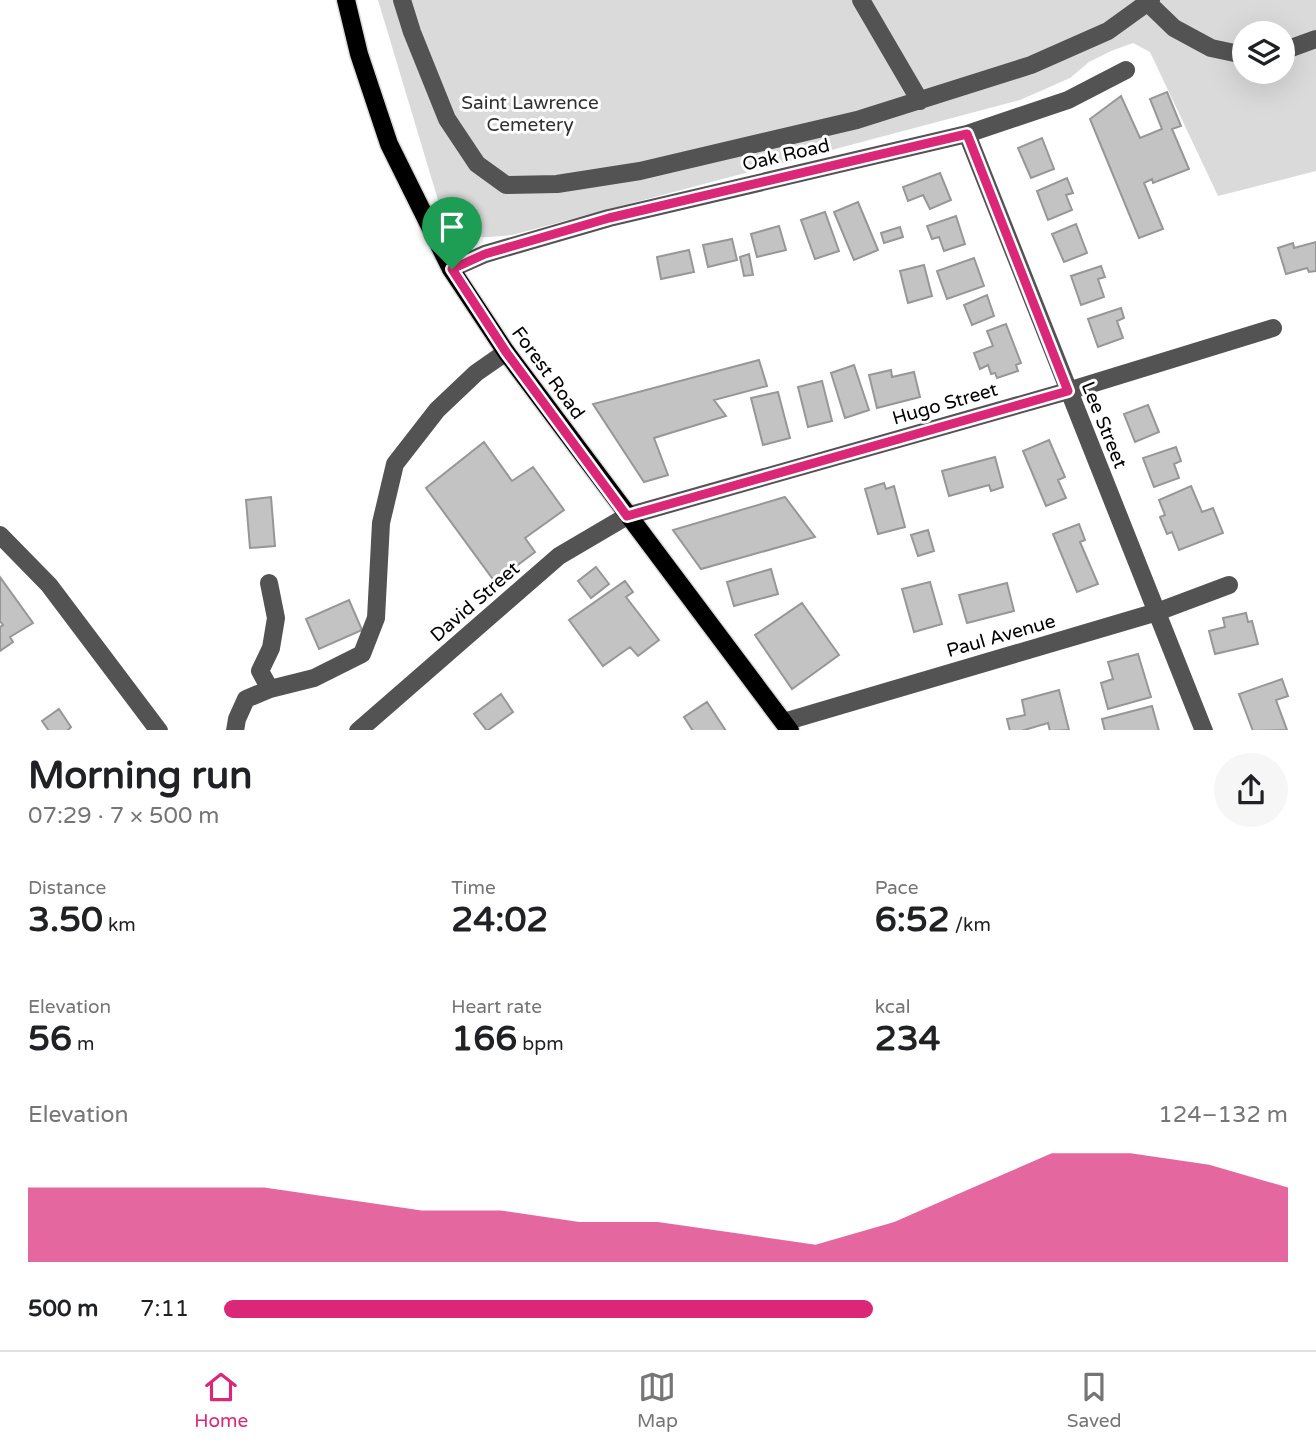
<!DOCTYPE html>
<meta charset="utf-8">
<style>
:root{--surface:#fff;--page:#f6f6f6;--text:#202124;--muted:#757577;--line:#e0e0e0;--accent:#db2777}
body{margin:0;font-family:"Varela Round",sans-serif;background:var(--page);color:var(--text);height:100vh;display:flex;flex-direction:column;font-size:26px;white-space:nowrap}
*{box-sizing:border-box;margin:0}
p{font-size:23px;color:var(--muted)}
.icon{flex:none;width:38px;height:38px;fill:none;stroke:currentColor;stroke-width:2;stroke-linecap:round;stroke-linejoin:round}
.map{position:relative;height:730px;overflow:hidden}
.details{display:flex;flex-direction:column;background:var(--surface);flex:1}
.details>*{flex:none}
.buttons{position:absolute;left:1232px;top:21px;display:grid;gap:14px}
.buttons a{display:grid;place-items:center;width:63px;height:63px;border-radius:50%;background:var(--surface);box-shadow:0 7px 28px #0002;font-size:35px}
.pin{position:absolute;display:grid;place-items:center;width:60px;height:60px;color:#fff;margin:-72px -30px;border-radius:50% 50% 50% 0;rotate:-45deg;box-shadow:0 0 7px #0007}
.pin .icon{rotate:45deg}
.round{display:grid;place-items:center;flex:none;width:74px;height:74px;border-radius:37px;background:var(--page)}
.head{display:flex;align-items:center;justify-content:space-between;height:119px;padding:0 28px}
h1{font-size:38px;font-weight:700;line-height:52px}
.figures{display:grid;grid-template-columns:repeat(3,1fr);gap:10px;height:119px;padding:7px 28px}
.figures div{display:grid;align-content:center}
.figures b{font-size:35px;font-weight:700}
.figures small{font-size:19px;font-weight:400}
.figures p{font-size:19px}
.chart{height:196px;padding:14px 28px}
.chart p{display:flex;justify-content:space-between}
.chart svg{width:100%;height:126px;margin-top:7px;fill:var(--accent);opacity:.7}
ul{padding:0 28px;list-style:none;font-size:23px}
li{display:grid;grid-template-columns:112px 84px 1fr;align-items:center;height:52px}
li i{height:18px;border-radius:9px;background:var(--accent)}
.tab-bar{display:flex;justify-content:space-around;align-items:center;height:98px;border-top:2px solid var(--line);background:var(--surface);font-size:19px;color:var(--muted)}
.tab-bar a{display:grid;justify-items:center;gap:4px}
.tab-bar .current{color:var(--accent)}
.map>svg:first-child{display:block}
.green{fill:#dadada;fill-rule:evenodd}
.building{fill:#c3c3c3;stroke:#979797;stroke-width:2}
.lines{fill:none;stroke-linecap:round;stroke-linejoin:round}
.major-casing{stroke:#dbdbdb;stroke-width:21}
.minor{stroke:#535353;stroke-width:18}
.major{stroke:#000;stroke-width:18}
.route-casing{stroke:#fff;stroke-width:14}
.route{stroke:#db2777;stroke-width:9}
.labels{text-anchor:middle;dominant-baseline:central;stroke-width:6;stroke-linejoin:round;paint-order:stroke}
.park-label{font-size:19px;fill:#313131;stroke:#fff}
.street-label{font-size:19px;fill:#000;stroke:#fff}
</style>
<div class="map">
<svg width="1316" height="731" viewBox="0 0 1316 731">
<rect width="100%" height="100%" fill="#fff"/>
<path class="green" d="M 378,0 L 1316,0 L 1316,171 L 1218,196 L 1150,52 L 1133,43 L 1111,51 L 1089,62 L 1070,78 L 1020,100 L 512,235 C 478,238 461,243 441,210 ZM 1244,33 L 1283,33 L 1283,72 L 1244,72 Z"/>
<path class="building" d="M 1167,92 L 1181,126 L 1172,129 L 1189,169 L 1153,183 L 1152,179 L 1144,183 L 1163,229 L 1139,238 L 1090,119 L 1121,96 L 1140,138 L 1162,129 L 1150,99 Z
M 1042,138 L 1054,169 L 1031,178 L 1018,148 Z
M 940,173 L 951,200 L 930,209 L 923,195 L 908,201 L 903,187 Z
M 1067,178 L 1073,193 L 1066,195 L 1072,210 L 1048,220 L 1037,191 Z
M 858,202 L 878,250 L 854,260 L 834,212 Z
M 825,212 L 839,251 L 815,259 L 801,220 Z
M 956,216 L 965,244 L 944,251 L 939,237 L 932,239 L 927,226 Z
M 1076,224 L 1087,253 L 1064,262 L 1052,234 Z
M 779,226 L 786,250 L 757,257 L 751,234 Z
M 900,227 L 903,237 L 884,243 L 881,233 Z
M 732,239 L 737,260 L 708,267 L 703,245 Z
M 1316,242 L 1316,271 L 1309,272 L 1307,268 L 1286,274 L 1278,248 L 1293,243 L 1294,248 Z
M 689,250 L 694,272 L 661,279 L 657,257 Z
M 749,254 L 753,275 L 744,276 L 740,257 Z
M 974,258 L 984,286 L 947,299 L 937,271 Z
M 924,265 L 932,296 L 908,303 L 900,271 Z
M 1101,266 L 1105,277 L 1098,279 L 1104,297 L 1081,305 L 1071,276 Z
M 987,295 L 994,316 L 972,325 L 964,305 Z
M 1121,308 L 1124,318 L 1117,321 L 1123,338 L 1098,347 L 1088,319 Z
M 1006,324 L 1021,363 L 1016,365 L 1018,371 L 997,378 L 995,373 L 991,374 L 988,365 L 980,369 L 974,353 L 993,346 L 987,331 Z
M 759,360 L 767,386 L 714,400 L 726,416 L 654,438 L 668,475 L 644,482 L 593,404 Z
M 854,365 L 869,410 L 845,418 L 831,373 Z
M 891,370 L 892,377 L 914,372 L 920,397 L 877,408 L 869,375 Z
M 822,381 L 832,421 L 808,427 L 798,387 Z
M 778,392 L 790,438 L 763,445 L 751,398 Z
M 1148,405 L 1159,432 L 1135,442 L 1124,414 Z
M 1049,440 L 1065,477 L 1058,480 L 1066,498 L 1046,506 L 1023,451 Z
M 484,442 L 512,481 L 533,467 L 564,510 L 525,538 L 535,552 L 495,582 L 426,488 Z
M 1176,447 L 1181,461 L 1174,464 L 1179,478 L 1154,487 L 1143,458 Z
M 995,457 L 1003,487 L 991,491 L 989,485 L 949,496 L 942,471 Z
M 884,483 L 886,489 L 894,486 L 905,527 L 878,534 L 865,489 Z
M 1191,486 L 1202,512 L 1213,508 L 1223,533 L 1179,550 L 1172,532 L 1167,534 L 1160,517 L 1165,515 L 1159,500 Z
M 271,497 L 275,546 L 250,548 L 246,500 Z
M 785,497 L 815,537 L 701,569 L 673,530 Z
M 1079,524 L 1085,540 L 1080,542 L 1098,584 L 1077,592 L 1053,534 Z
M 928,530 L 934,551 L 918,556 L 911,535 Z
M 596,567 L 609,584 L 591,598 L 578,581 Z
M 771,569 L 778,594 L 734,606 L 727,582 Z
M 0,577 L 33,623 L 10,637 L 13,642 L 0,651 L 0,627 L 3,625 L 0,621 Z
M 625,581 L 633,592 L 626,597 L 659,640 L 638,656 L 630,647 L 603,666 L 569,620 Z
M 930,582 L 942,624 L 914,632 L 902,589 Z
M 1007,583 L 1014,611 L 967,623 L 959,595 Z
M 349,600 L 362,630 L 319,649 L 306,619 Z
M 802,603 L 839,655 L 792,689 L 755,635 Z
M 1246,613 L 1248,622 L 1252,621 L 1258,644 L 1215,654 L 1209,631 L 1225,627 L 1223,618 Z
M 1138,654 L 1151,697 L 1108,709 L 1101,683 L 1113,679 L 1108,662 Z
M 1282,679 L 1288,696 L 1276,700 L 1287,730 L 1253,731 L 1239,694 Z
M 1059,690 L 1069,730 L 1050,731 L 1048,723 L 1021,731 L 1010,731 L 1007,719 L 1025,715 L 1022,700 Z
M 501,694 L 513,712 L 487,731 L 474,714 Z
M 707,702 L 726,731 L 693,731 L 684,717 Z
M 1152,706 L 1159,731 L 1105,731 L 1102,719 Z
M 59,709 L 71,727 L 67,731 L 49,731 L 42,721 Z"/>
<g class="lines">
<g class="major-casing">
<path id="major" d="M 346,0 L 359,54 L 389,144 L 451,269 L 506,352 L 790,731"/>
</g>
<path class="minor" d="M 402,0 L 412,32 L 447,119 L 477,164 L 506,185 L 557,184 L 640,171 L 857,120 L 1031,65 L 1108,31 L 1151,0
M 861,0 L 920,101
M 1145,0 L 1174,28 L 1211,48 L 1244,55
M 1283,51 L 1316,39
M 967,134 L 1204,731
M 451,269 L 485,254 L 609,218 L 967,134 L 1068,100 L 1126,70
M 0,535 L 49,585 L 159,731
M 269,583 L 276,618 L 271,648 L 260,671 L 270,689
M 784,722 L 1157,612 L 1229,585
M 235,731 L 237,719 L 246,699 L 270,689 L 314,678 L 362,654 L 376,618 L 381,523 L 395,464 L 437,410 L 476,373 L 506,352
M 358,731 L 559,556 L 627,516 L 1068,391 L 1273,328"/>
<use href="#major" class="major"/>
</g>
<g class="lines">
<g class="route-casing">
<path id="route" d="M 967,134 L 1068,391 L 627,516 L 506,352 L 452,269 L 485,254 L 609,218 Z"/>
</g>
<use href="#route" class="route"/>
</g>
<g class="labels">
<g class="park-label">
<text x="530" y="103">Saint Lawrence<tspan x="530" dy="22">Cemetery</tspan></text>
</g>
<g class="street-label">
<text transform="translate(786 155) rotate(-13)">Oak Road</text>
<text transform="translate(548 373) rotate(54)">Forest Road</text>
<text transform="translate(945 404) rotate(-16)">Hugo Street</text>
<text transform="translate(1104 425) rotate(68)">Lee Street</text>
<text transform="translate(475 602) rotate(-41)">David Street</text>
<text transform="translate(1001 636) rotate(-16)">Paul Avenue</text>
</g>
</g>
</svg>
<div class="buttons">
<a><svg class="icon" aria-label="layers" viewBox="0 0 24 24"><path d="M12 4l9 5-9 5-9-5zM3 14l9 5 9-5"/></svg></a>
</div>
<div class="pin" style="left:452px;top:269px;background:#1e9e55"><svg class="icon" aria-label="arrive" viewBox="0 0 24 24"><path d="M6 21V4h12l-3 4 3 4H6"/></svg></div>
</div>
<section class="details">
<div class="head"><div><h1>Morning run</h1><p>07:29 · 7 × 500 m</p></div><a class="round"><svg class="icon" aria-label="share" viewBox="0 0 24 24"><path d="M12 15V3M7 8l5-5 5 5M5 13v7h14v-7"/></svg></a></div>
<div class="figures">
<div><p>Distance</p><b>3.50<small> km</small></b></div>
<div><p>Time</p><b>24:02</b></div>
<div><p>Pace</p><b>6:52<small> /km</small></b></div>
</div>
<div class="figures">
<div><p>Elevation</p><b>56<small> m</small></b></div>
<div><p>Heart rate</p><b>166<small> bpm</small></b></div>
<div><p>kcal</p><b>234</b></div>
</div>
<div class="chart"><p><span>Elevation</span>124–132 m</p>
<svg viewBox="0 0 160 44" preserveAspectRatio="none"><path d="M0 44V18L10 18L20 18L30 18L40 22L50 26L60 26L70 30L80 30L90 34L100 38L110 30L120 18L130 6L140 6L150 10L160 18V44z"/></svg>
</div>
<ul>
<li><b>500 m</b>7:11<i style="width:61%"></i></li>
</ul>
</section>
<nav class="tab-bar">
<a class="current"><svg class="icon" aria-label="home" viewBox="0 0 24 24"><path d="M3 11l9-7 9 7M6 9v11h12V9"/></svg>Home</a>
<a><svg class="icon" aria-label="map" viewBox="0 0 24 24"><path d="M3 6l6-2 6 2 6-2v14l-6 2-6-2-6 2zM9 4v14M15 6v14"/></svg>Map</a>
<a><svg class="icon" aria-label="saved" viewBox="0 0 24 24"><path d="M7 4h10v16l-5-4-5 4z"/></svg>Saved</a>
</nav>
